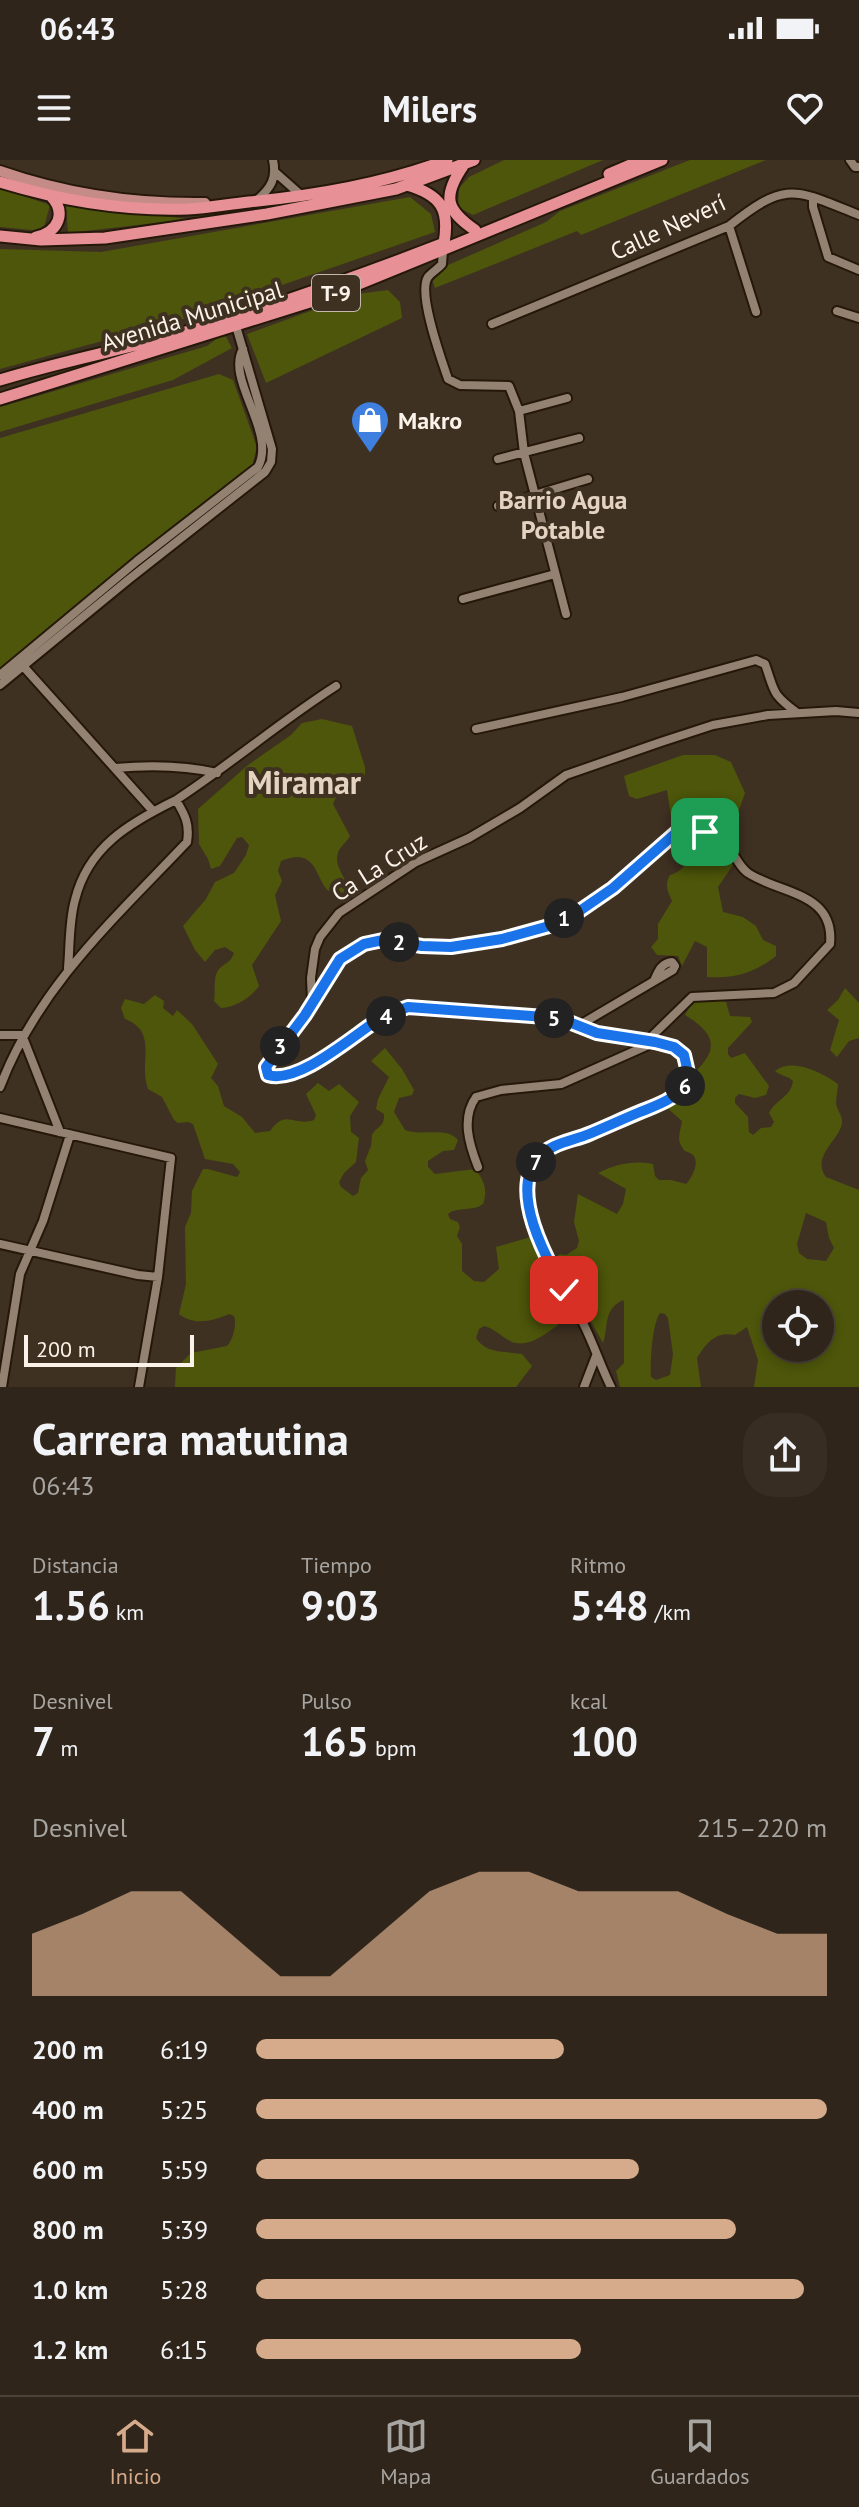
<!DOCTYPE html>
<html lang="es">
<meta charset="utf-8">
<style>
:root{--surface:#2f251a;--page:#372d23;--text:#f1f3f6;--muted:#a7a5a2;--line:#4a4239;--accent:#d6ab8b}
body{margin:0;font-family:"PT Sans",sans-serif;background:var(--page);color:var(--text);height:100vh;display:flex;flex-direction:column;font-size:30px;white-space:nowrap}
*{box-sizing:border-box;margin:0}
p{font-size:26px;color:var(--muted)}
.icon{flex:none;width:44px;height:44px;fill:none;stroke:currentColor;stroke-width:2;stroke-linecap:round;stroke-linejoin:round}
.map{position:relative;height:1227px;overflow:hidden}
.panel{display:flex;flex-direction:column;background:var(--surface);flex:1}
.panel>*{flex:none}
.fabs{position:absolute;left:762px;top:1130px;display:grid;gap:16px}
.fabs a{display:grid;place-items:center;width:72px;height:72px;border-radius:50%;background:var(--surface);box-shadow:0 4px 12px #0003,0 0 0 2px var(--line);font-size:40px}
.scale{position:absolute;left:24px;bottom:20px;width:170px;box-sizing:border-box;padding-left:8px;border:4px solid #fbf2e9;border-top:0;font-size:22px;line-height:28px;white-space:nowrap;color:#fbf2e9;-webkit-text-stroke:6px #3f3122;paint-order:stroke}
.pin{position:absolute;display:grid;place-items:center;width:68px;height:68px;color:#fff;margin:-34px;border-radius:16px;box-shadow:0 4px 12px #0006}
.km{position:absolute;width:40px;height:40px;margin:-20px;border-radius:50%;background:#222;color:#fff;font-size:22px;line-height:40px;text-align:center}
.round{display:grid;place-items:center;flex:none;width:84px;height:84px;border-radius:32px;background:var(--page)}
.summary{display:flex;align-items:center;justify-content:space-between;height:136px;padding:0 32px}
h1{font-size:44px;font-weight:700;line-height:60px}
.metrics{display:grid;grid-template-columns:repeat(3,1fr);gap:12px;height:136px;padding:8px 32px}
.metrics div{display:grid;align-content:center}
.metrics b{font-size:40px;font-weight:700}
.metrics small{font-size:22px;font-weight:400}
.metrics p{font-size:22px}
.chart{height:224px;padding:16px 32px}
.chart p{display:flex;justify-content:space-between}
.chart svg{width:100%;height:144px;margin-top:8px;fill:var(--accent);opacity:.7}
ul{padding:0 32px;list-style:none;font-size:26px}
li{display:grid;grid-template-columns:128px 96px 1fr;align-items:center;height:60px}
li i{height:20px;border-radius:10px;background:var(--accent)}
.status{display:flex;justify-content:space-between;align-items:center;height:56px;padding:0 40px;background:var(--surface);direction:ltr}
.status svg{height:22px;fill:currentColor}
header{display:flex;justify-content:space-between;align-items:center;height:104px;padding:0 32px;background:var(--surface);font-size:36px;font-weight:700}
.dock{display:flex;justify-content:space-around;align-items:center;height:112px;border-top:2px solid var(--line);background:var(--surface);font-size:22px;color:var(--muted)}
.dock a{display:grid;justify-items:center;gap:4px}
.dock .on{color:var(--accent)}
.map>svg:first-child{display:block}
.green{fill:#4d560a;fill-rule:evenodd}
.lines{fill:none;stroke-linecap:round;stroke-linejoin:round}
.minor-casing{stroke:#25180a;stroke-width:12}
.major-casing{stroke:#25180a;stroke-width:14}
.highway-casing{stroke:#25180a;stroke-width:15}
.minor{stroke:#938271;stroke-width:8}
.major{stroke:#c58b87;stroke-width:10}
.highway{stroke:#e79196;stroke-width:11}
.route-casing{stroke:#fff;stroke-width:16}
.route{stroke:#1a73e8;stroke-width:10}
.labels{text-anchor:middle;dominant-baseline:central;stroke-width:8;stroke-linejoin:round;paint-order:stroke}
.shield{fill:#3f3122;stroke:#c3b8ad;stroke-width:2}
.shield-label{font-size:22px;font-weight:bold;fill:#fbf2e9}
.street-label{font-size:24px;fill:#fbf2e9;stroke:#3f3122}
.poi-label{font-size:24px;font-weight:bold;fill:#fbf2e9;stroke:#3f3122;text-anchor:start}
.neighbourhood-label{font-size:26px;font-weight:bold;fill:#e4d3c0;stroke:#3f3122}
.district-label{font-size:32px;font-weight:bold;fill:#e4d3c0;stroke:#3f3122}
</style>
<div class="status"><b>06:43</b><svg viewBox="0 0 49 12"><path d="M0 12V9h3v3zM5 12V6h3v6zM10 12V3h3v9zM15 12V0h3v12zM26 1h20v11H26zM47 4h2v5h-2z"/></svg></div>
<header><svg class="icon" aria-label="menu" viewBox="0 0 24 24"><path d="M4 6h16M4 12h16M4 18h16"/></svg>Milers<svg class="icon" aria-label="heart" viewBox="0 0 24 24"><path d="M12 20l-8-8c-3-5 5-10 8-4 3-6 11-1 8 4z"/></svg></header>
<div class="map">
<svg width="859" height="1227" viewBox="0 0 859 1227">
<rect width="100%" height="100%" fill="#3f3122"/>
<path class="green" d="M 504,0 L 603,0 L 473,55 L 458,47 L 459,28 L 469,17 Z
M 690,0 L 766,0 L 581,75 L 577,71 L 435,128 L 430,113 L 546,62 L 560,51 Z
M 0,28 L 50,45 L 43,71 L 0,67 Z
M 410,37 L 431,54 L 435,72 L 190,157 L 0,209 L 0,89 L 101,92 Z
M 66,46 L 190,59 L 68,73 Z
M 388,130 L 400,142 L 402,158 L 266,223 L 247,174 L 357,134 Z
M 224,173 L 232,188 L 173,220 L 0,272 L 0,247 L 207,186 Z
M 219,214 L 233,220 L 257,287 L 252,306 L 102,424 L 0,509 L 0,278 Z
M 322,559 L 352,566 L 365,607 L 365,618 L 337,635 L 333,644 L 350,676 C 347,682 340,686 338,693 C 333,708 348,717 347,731 C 310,747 329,680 281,701 L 278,711 L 282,721 L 275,735 L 281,761 L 252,805 L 259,826 C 250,838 236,847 221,848 L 214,841 C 216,830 212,816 220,808 C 227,802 230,803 234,793 L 225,787 L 215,790 L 205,802 L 195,790 L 183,766 L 206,739 L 215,722 L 234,713 L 246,695 L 249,685 L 242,677 L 237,678 L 220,706 L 211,709 L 208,699 L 199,684 L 198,649 L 248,605 L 291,575 L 302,563 Z
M 683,595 L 715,595 L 731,602 L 745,633 L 733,667 L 720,663 L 714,671 L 701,661 L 672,663 L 667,630 L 637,639 L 629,636 L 624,616 Z
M 709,681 L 725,692 L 733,705 L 718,727 L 723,752 L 743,757 L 756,766 L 763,780 L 776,786 L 776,796 C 754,813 735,819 707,817 L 707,787 L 695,781 L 682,806 L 678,796 L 657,795 L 651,787 L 658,779 L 658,764 L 672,741 C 668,732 664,725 670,715 C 689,710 692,689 709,681 Z
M 845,828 L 859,843 L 859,878 L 849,881 L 837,897 L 830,890 L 839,860 L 827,850 L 838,840 Z
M 155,835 L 164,841 L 163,848 L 173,856 L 177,850 L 192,864 L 218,904 L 211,918 L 218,926 L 224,946 L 242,957 L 255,973 L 270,971 C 286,948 294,967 314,960 L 316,955 L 306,934 L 318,923 L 329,931 L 339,924 L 359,942 L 350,956 L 351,972 L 359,978 L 356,1002 L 344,1013 L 339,1022 L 341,1027 L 353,1036 L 358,1033 L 361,1018 L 368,1010 L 365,1001 L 371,986 L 372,975 C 377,966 385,967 384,954 L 376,949 L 378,939 L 389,917 L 371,901 L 385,888 L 402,909 L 414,930 L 412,935 L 399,938 L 394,952 L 405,970 C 422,977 446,966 458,980 L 454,990 L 443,991 L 428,1001 L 428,1007 L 435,1014 L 475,1009 C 484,1020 488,1030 483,1044 C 473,1052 458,1046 448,1054 L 450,1059 L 458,1062 L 460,1067 L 457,1076 L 462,1084 L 462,1111 L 474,1121 L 484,1122 L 499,1109 L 496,1087 L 534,1076 L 574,1152 C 559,1163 533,1190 512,1182 C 501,1177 496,1169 484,1166 L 479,1169 L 476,1178 C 486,1194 505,1191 522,1194 L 532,1206 L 516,1227 L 175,1227 L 176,1208 L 191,1193 L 227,1186 C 233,1180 237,1164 234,1156 L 229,1154 C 214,1161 193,1166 179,1154 L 186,1124 L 185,1067 L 191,1053 L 192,1031 L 203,1009 L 208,1009 L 237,1017 L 240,1012 L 233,1004 L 205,999 L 193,964 L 188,962 L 178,963 L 174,960 L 162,937 L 148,929 C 138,902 159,872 125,859 L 121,848 L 125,839 L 144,844 Z
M 695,838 L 710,838 L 726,842 L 730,856 L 750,857 L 752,862 L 728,888 L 728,894 L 731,898 L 745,893 L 769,926 L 766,935 L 755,938 L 739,934 L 735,938 L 735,943 L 748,957 L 749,972 L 753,975 L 761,968 L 771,967 L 774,962 L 769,953 C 775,940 791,937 793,921 C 787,915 780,916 775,911 C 792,897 823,913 838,924 C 838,930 836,937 836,943 C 837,952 845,957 841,967 C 835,983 812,998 826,1017 L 859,1030 L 859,1227 L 754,1227 L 758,1200 L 747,1167 L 735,1175 C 716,1171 707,1182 697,1198 L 701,1227 L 620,1227 L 616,1211 L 624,1203 L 624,1142 L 623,1140 C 602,1150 609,1168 603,1183 L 557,1101 L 556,1097 L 560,1094 L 566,1095 L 577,1088 L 579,1081 L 574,1062 L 578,1034 L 617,1054 L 623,1044 L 626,1029 L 598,1013 C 616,1004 634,1000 653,1004 L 655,1016 L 659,1020 L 671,1020 L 686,1024 C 692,1018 700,1002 693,995 C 687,990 686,994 682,987 C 676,979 681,970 682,961 L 666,947 C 680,913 747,892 685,855 ZM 806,1053 L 826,1062 L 829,1078 L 834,1088 L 826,1101 L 807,1099 L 799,1093 L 797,1084 ZM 776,1144 L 820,1144 L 820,1188 L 776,1188 ZM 660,1153 L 665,1154 L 668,1158 L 673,1194 L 670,1215 L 656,1220 L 651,1217 C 650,1203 652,1164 660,1153 Z"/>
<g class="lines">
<g class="minor-casing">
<path id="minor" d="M 850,0 L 855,7 L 859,7
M 276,13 L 302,36
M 813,37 L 813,47 L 828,97 L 859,110
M 257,40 C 271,28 277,18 273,0
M 729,66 L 756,152
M 443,91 L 442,104 C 438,109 432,112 428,117 C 417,133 442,201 448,219 L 460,225 L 509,226 L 519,251
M 837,151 L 859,158
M 492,164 L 729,66 C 787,20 794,29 859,55
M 498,299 L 579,278
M 498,346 L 588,319
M 547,376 L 570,369
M 463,439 L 555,414
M 566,454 L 524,293 L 519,251 L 567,238
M 18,507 L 23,506 L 153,651
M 0,515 L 137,401 L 258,307 C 277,272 225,219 243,189
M 0,525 L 128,420 L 265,312 L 271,302 L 272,289 L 236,166
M 476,569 L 622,537 L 756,500 L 765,504 C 775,532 771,533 796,552
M 115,608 C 149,605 183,605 217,613
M 176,640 C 231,604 281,561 336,526
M 313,841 C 327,820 339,793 365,783 C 391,774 422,789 450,787 C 481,786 521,777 551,765 C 584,750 615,728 642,705 C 655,694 666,681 678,671 C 702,670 718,674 733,694 C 738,701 741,708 748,713 C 780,734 835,732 830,784 L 794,823 L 774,833 L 692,837 L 647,881
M 578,866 L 673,810 L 675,806 L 672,802 C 661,803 658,812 654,821
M 0,875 L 22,875 L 60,972
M 0,927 C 38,827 115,758 187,682 C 190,664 185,655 176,640 C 129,663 88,687 75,740 C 69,761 70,786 68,808
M 0,958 L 171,998 L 158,1117 L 139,1227
M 478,1007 C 469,984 461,958 476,937 L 501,930 L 561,924 L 655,882
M 0,1084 L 138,1115 L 158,1117
M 2,1227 L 20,1114 L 43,1061 L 70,975
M 584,1227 L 596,1196
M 611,1227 C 601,1207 594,1185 584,1165 C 565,1126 499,1037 540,996 C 551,984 569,982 584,976 C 601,970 618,961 635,954 C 656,945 679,940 689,917 L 684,895 L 674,887 L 655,882 L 597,873 L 559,858 L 408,847 C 400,850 391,852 384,856 C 358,871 300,925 268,915 L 266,907 L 312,842 L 311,818 L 315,789 L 320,777 L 339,753 L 416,702 L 469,678 L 520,648 L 566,615 L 661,582 L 713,565 L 768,555 L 836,551 L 859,553"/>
</g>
<g class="major-casing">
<path id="major" d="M 0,11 C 66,34 136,44 205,43"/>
</g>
<g class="highway-casing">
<path id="highway" d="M 463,6 C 442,37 446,50 475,70
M 609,14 L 642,0
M 0,22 C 59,40 126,51 188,49 C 208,48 229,44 249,42 C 317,35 383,24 447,0
M 407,25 C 441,35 450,49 444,83
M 0,76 L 41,80 L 105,78 L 267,54 L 396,29 L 474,0
M 36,77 C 59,72 67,52 50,35
M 0,220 C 62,201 126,189 189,171 C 275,146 359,116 442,84
M 0,239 L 332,135 L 662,0"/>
</g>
<use href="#minor" class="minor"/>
<use href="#major" class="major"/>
<use href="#highway" class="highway"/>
</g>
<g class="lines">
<g class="route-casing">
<path id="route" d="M 564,1130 C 546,1098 509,1031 538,998 C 551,983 572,981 589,974 C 606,967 623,959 640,952 C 660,944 680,938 689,917 L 684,895 L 674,887 L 655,882 L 597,873 L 559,858 L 408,847 C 400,850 392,852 384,856 C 358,871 300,925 268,915 L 266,907 L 305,855 L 340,799 L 364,784 L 383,780 L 422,786 L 451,787 L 502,779 L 549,766 L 581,750 L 613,728 L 678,671 L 705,672"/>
</g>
<use href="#route" class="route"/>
</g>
<defs>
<g id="shop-pin" transform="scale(2)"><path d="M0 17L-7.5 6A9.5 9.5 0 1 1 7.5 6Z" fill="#3f7fe0" stroke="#3f3122"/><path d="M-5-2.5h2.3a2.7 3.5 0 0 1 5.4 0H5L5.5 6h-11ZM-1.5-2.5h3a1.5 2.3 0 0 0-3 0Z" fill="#fff"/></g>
</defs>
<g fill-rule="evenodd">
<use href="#shop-pin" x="370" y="260"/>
</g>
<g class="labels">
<rect class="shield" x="312" y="115" width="48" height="36" rx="6"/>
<g class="shield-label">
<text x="336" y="133">T-9</text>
</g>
<g class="street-label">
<text transform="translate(668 67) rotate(-25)">Calle Neverí</text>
<text transform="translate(192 156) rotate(-17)">Avenida Municipal</text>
<text transform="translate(379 707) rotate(-32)">Ca La Cruz</text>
</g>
<g class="poi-label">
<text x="398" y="260">Makro</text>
</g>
<g class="neighbourhood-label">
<text x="563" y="339">Barrio Agua<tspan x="563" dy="30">Potable</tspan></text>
</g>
<g class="district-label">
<text x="304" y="622">Miramar</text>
</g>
</g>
</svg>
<div class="fabs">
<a><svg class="icon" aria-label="locate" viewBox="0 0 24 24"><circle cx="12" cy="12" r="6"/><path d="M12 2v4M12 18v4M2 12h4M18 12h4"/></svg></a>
</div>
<div class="scale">200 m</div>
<div class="pin" style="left:705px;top:672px;background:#1e9e55"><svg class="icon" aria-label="arrive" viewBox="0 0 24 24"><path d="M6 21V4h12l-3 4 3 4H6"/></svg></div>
<div class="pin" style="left:564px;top:1130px;background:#d93025"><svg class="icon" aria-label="check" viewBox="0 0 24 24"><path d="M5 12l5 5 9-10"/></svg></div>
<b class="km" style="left:564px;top:758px">1</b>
<b class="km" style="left:399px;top:782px">2</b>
<b class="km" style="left:280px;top:886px">3</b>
<b class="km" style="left:386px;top:856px">4</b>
<b class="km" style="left:554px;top:858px">5</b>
<b class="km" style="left:685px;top:926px">6</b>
<b class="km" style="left:536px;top:1002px">7</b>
</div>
<section class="panel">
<div class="summary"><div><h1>Carrera matutina</h1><p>06:43</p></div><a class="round"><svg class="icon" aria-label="share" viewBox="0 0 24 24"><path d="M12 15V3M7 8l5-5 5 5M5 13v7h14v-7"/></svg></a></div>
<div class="metrics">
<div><p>Distancia</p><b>1.56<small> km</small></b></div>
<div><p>Tiempo</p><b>9:03</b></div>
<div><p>Ritmo</p><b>5:48<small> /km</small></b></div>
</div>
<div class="metrics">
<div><p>Desnivel</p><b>7<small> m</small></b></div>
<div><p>Pulso</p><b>165<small> bpm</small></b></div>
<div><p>kcal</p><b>100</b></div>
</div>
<div class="chart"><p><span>Desnivel</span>215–220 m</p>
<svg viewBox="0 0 160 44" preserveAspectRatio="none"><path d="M0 44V25L10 19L20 12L30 12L40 25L50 38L60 38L70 25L80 12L90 6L100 6L110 12L120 12L130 12L140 19L150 25L160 25V44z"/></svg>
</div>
<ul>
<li><b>200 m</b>6:19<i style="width:54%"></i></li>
<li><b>400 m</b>5:25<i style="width:100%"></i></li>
<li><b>600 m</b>5:59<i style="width:67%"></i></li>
<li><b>800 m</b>5:39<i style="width:84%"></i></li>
<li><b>1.0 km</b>5:28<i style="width:96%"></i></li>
<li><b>1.2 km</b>6:15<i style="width:57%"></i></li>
</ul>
</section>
<nav class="dock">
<a class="on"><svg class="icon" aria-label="home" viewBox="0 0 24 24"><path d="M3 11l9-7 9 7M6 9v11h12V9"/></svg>Inicio</a>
<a><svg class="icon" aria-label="map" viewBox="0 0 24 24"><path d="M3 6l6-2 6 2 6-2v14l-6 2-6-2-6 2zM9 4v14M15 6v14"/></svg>Mapa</a>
<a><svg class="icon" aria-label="saved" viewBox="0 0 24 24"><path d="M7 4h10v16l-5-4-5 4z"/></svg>Guardados</a>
</nav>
